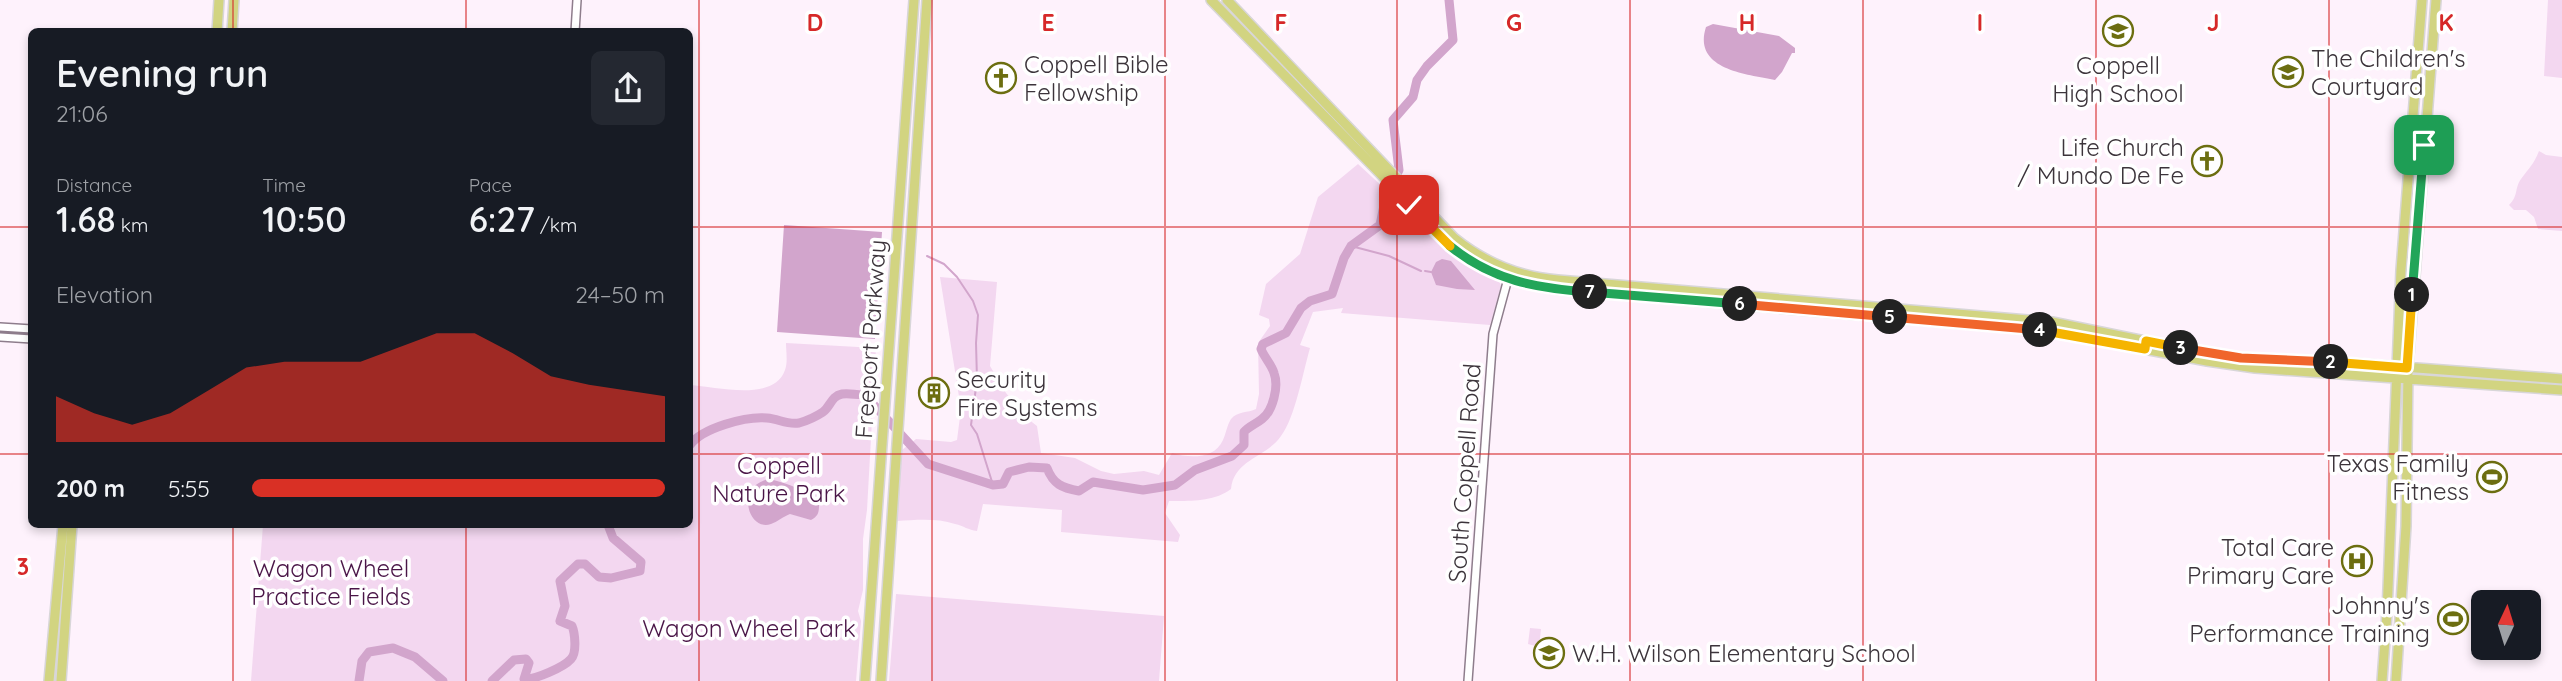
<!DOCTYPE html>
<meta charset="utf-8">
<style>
:root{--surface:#171b24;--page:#242831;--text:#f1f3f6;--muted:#9ea1a6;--accent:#d93025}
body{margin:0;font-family:Quicksand,sans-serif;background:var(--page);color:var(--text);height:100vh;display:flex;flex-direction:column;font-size:26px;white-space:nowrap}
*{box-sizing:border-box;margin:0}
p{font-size:23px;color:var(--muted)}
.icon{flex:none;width:38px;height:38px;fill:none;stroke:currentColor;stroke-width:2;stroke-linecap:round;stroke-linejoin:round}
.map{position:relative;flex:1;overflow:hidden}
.details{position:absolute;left:28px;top:28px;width:665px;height:500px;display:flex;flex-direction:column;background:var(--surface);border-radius:10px;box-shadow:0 4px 10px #0003}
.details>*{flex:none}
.needle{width:46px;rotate:4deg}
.controls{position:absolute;left:2471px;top:590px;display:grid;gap:14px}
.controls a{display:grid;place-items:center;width:70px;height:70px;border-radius:10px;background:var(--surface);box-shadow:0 4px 10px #0003;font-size:35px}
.pin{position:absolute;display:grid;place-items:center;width:60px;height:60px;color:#fff;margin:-30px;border-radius:14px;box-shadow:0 4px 10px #0006}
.km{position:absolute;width:35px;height:35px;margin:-18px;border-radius:50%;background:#222;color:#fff;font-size:19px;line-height:35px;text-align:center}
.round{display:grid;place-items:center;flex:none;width:74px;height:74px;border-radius:10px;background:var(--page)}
.summary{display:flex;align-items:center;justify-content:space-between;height:119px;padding:0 28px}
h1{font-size:38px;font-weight:600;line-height:52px}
.figures{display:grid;grid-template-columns:repeat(3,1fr);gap:10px;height:119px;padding:7px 28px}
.figures div{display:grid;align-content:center}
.figures b{font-size:35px;font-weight:600}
.figures small{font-size:19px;font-weight:400}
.figures p{font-size:19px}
.chart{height:196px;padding:14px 28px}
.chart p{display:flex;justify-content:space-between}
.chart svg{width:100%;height:126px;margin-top:7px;fill:var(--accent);opacity:.7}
ul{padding:0 28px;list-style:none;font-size:23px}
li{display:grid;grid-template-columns:112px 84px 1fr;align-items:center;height:52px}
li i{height:18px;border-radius:9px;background:var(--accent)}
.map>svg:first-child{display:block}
.green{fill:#f3d7f0}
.water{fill:#d2a5cc}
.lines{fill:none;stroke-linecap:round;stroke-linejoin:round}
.stream{stroke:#d2a5cc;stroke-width:2}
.river{stroke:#d2a5cc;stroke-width:9}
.minor-casing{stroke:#8e7d8c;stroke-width:10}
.major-casing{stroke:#d8d6d8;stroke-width:12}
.minor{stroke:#fff;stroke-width:7}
.major{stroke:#d2d481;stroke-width:9}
.split-1-casing{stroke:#fff;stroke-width:14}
.split-2-casing{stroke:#fff;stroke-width:14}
.split-3-casing{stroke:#fff;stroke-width:14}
.split-4-casing{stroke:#fff;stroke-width:14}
.split-5-casing{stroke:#fff;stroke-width:14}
.split-6-casing{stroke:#fff;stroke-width:14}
.split-7-casing{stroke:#fff;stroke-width:14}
.split-8-casing{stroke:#fff;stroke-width:14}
.split-9-casing{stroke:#fff;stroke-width:14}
.split-1{stroke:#22a559;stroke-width:9}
.split-2{stroke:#f5b400;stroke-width:9}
.split-3{stroke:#f0652b;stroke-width:9}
.split-4{stroke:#f5b400;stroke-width:9}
.split-5{stroke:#f0652b;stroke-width:9}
.split-6{stroke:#f0652b;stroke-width:9}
.split-7{stroke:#22a559;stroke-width:9}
.split-8{stroke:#22a559;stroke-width:9}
.split-9{stroke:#f5b400;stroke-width:9}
.grid{fill:none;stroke:#d62828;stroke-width:2;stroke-opacity:0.55}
.labels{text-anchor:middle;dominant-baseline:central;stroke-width:7;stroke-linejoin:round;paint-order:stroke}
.poi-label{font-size:24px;fill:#3c343b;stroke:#fff;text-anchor:start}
.street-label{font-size:24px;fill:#3c343b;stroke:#fff}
.park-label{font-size:24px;fill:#4a1547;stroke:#fff}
.grid-label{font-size:23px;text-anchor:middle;font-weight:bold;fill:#d62828;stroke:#fff;stroke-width:7;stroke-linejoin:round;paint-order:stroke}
</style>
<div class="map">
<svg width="2562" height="681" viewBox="0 0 2562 681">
<rect width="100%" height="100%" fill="#fef2fc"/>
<path class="green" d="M 2548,0 L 2562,0 L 2562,78 L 2544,76 Z
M 2539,151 L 2546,155 L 2562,157 L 2562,231 L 2538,229 L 2534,217 L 2526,210 L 2514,210 L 2509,205 C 2519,195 2514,189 2521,179 C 2529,168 2534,164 2539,151 Z
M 1358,164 L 1465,263 L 1499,280 L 1501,286 L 1490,325 L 1341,313 L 1343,308 L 1313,312 L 1300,345 L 1310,348 C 1303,372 1295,418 1281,436 C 1266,458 1234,459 1231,489 C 1214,502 1189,501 1169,501 L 1165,513 L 1180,535 L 1178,542 L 1061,532 L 1062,510 L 983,504 L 977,531 C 968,530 964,526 955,524 C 937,518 916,520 897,521 L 902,450 L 916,439 L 951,442 L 957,440 L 961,409 L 940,277 L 997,282 L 990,366 L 1006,393 L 1028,419 L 1037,426 L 1041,453 L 1075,458 L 1101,471 L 1114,474 L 1144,471 L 1159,475 L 1172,453 C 1189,458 1214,460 1223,440 C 1226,434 1227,425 1231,419 C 1237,411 1248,413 1256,409 L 1259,394 L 1258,343 L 1270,326 L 1269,319 L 1259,315 L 1266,284 L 1300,254 L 1318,197 Z
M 786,343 L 876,348 L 867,510 L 863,539 L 863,590 L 858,611 L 861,621 L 856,681 L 251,681 L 263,525 L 690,525 L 690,385 C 717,387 774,402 785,370 C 788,362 786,351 786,343 Z
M 896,594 L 1164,616 L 1159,681 L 889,681 Z
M 1530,628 L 1541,629 L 1539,647 L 1528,644 Z"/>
<path class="water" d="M 1713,24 L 1779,36 L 1795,48 L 1795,53 L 1792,53 L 1782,72 L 1775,80 C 1748,74 1692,70 1706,27 Z
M 784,225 L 882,232 L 875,339 L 777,332 Z
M 1442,259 L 1451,261 L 1475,290 L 1457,289 L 1436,285 L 1431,272 L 1436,262 Z
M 770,479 C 789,484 805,489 819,504 C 819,511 819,516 811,520 L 790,514 C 784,516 777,522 771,524 C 747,532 735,484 770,479 Z"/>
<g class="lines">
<path class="stream" d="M 1351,246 L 1389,256 L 1421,271
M 927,256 L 944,264 L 957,277 L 973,301 L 978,315 L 976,343 L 977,380 L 971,425 L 977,434 L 993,485
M 1425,271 L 1431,272"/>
<path class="river" d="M 690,445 C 702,428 746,416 767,418 C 779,419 787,425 799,423 C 806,421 817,416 823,412 C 831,406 831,396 842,394 C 850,393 861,395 869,396 L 873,404 L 928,464 L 993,485 L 1003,484 L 1009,472 L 1029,467 L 1047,468 C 1053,484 1062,488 1079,491 L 1093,482 L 1143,490 L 1175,485 L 1195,470 L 1232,456 L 1244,445 L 1244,432 C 1249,426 1256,424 1262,419 C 1273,411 1279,386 1274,373 C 1272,365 1264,357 1261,349 L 1263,344 L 1286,333 L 1301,308 L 1310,301 L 1332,294 L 1344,258 L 1351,246 L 1380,225 L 1386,196 L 1399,170 L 1393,120 L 1413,97 L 1417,80 L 1427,66 L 1453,40 L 1449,0
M 359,681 L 362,661 L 369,652 L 393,648 L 415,657 L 443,681
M 492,681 L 514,660 L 526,659 L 529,663 L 524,679 C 535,680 564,667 571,659 C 577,653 575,633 572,626 L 560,621 L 565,606 L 560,581 L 578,564 L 585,564 L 599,577 L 611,578 L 640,571 L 641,562 L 613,538 L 608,525"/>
<g class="minor-casing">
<path id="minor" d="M 575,32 L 577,0
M 0,327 L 32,329
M 0,337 L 32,339
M 1468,681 L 1493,334 L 1509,275"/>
</g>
<g class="major-casing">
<path id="major" d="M 1211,0 L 1449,244 C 1483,273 1518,284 1562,290 L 2050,331 L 2207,361 L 2255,368 L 2562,390
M 1227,0 L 1454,238 C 1485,263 1518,277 1558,280 L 2052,322 L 2174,347 L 2241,358 L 2351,363 L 2562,379
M 217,32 L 219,0
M 232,32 L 234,0
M 49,681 L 63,525
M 61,681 L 72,525
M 865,681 L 914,0
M 881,681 L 927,0
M 2382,681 L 2387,613 L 2401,270 L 2422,0
M 2396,681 L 2406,526 L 2408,368 L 2436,0"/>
</g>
<use href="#minor" class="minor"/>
<use href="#major" class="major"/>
</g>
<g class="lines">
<g class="split-1-casing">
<path id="split-1" d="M 2412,295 L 2424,145"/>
</g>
<g class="split-2-casing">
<path id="split-2" d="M 2331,362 L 2407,368 L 2412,295"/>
</g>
<g class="split-3-casing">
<path id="split-3" d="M 2181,348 L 2241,358 L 2331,362"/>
</g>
<g class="split-4-casing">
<path id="split-4" d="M 2040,330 L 2145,349 L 2146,341 L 2181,348"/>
</g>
<g class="split-5-casing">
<path id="split-5" d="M 1890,317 L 2040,330"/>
</g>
<g class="split-6-casing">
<path id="split-6" d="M 1740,304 L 1890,317"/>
</g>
<g class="split-7-casing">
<path id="split-7" d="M 1590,292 L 1740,304"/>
</g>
<g class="split-8-casing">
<path id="split-8" d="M 1450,246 C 1493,281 1536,288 1590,292"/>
</g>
<g class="split-9-casing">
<path id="split-9" d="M 1409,205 L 1450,246"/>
</g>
<use href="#split-1" class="split-1"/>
<use href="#split-2" class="split-2"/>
<use href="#split-3" class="split-3"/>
<use href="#split-4" class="split-4"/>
<use href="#split-5" class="split-5"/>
<use href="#split-6" class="split-6"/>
<use href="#split-7" class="split-7"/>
<use href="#split-8" class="split-8"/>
<use href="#split-9" class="split-9"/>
</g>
<path class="grid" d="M 233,0 L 233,32M 466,0 L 466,32M 699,0 L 699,681M 932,0 L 932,681M 1165,0 L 1165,681M 1397,0 L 1397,681M 1630,0 L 1630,681M 1863,0 L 1863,681M 2096,0 L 2096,681M 2329,0 L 2329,681M 0,227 L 32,227M 690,227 L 2562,227M 0,454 L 32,454M 690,454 L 2562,454M 233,525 L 233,681M 466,525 L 466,681"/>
<defs>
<g id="school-ring" transform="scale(1.575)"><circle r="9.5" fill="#fff" stroke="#6c6e10" stroke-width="1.5"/><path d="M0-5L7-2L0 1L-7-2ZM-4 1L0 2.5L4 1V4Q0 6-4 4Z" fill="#6c6e10"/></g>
<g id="church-ring" transform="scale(1.575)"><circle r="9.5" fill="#fff" stroke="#6c6e10" stroke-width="1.5"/><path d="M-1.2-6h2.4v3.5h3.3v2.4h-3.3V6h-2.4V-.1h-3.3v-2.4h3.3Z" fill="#6c6e10"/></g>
<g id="building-ring" transform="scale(1.575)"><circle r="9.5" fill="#fff" stroke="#6c6e10" stroke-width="1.5"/><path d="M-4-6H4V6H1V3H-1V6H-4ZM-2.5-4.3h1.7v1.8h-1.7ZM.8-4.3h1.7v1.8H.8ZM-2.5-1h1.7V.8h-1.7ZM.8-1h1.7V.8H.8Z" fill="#6c6e10"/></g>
<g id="stadium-ring" transform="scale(1.575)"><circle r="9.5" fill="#fff" stroke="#6c6e10" stroke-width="1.5"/><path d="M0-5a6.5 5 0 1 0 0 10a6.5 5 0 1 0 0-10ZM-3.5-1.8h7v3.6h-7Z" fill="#6c6e10"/></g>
<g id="hospital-ring" transform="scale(1.575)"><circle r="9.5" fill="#fff" stroke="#6c6e10" stroke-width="1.5"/><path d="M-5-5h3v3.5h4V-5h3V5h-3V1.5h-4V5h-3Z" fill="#6c6e10"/></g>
</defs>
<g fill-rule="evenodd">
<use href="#school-ring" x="2118" y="31"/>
<use href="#school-ring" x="2288" y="72"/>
<use href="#church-ring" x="1001" y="78"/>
<use href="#church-ring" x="2207" y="161"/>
<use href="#building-ring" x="934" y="393"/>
<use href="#stadium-ring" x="2492" y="477"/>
<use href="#hospital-ring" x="2357" y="561"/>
<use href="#stadium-ring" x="2453" y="619"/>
<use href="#school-ring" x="1549" y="653"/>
</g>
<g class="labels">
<g class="poi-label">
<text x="2311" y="58">The Children's<tspan x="2311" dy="28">Courtyard</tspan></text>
<text x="1024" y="64">Coppell Bible<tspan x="1024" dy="28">Fellowship</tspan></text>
<text x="2118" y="65" text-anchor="middle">Coppell<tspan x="2118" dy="28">High School</tspan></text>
<text x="2184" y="147" text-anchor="end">Life Church<tspan x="2184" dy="28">/ Mundo De Fe</tspan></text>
<text x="957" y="379">Security<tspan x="957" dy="28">Fire Systems</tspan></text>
<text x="2469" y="463" text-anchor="end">Texas Family<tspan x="2469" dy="28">Fitness</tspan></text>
<text x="2334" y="547" text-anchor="end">Total Care<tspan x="2334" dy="28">Primary Care</tspan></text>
<text x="2430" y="605" text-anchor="end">Johnny's<tspan x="2430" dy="28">Performance Training</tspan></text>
<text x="1572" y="653">W.H. Wilson Elementary School</text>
</g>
<g class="street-label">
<text transform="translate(870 339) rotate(-86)">Freeport Parkway</text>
<text transform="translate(1464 473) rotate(-86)">South Coppell Road</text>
</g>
<g class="park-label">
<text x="779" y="465">Coppell<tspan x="779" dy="28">Nature Park</tspan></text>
<text x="331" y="568">Wagon Wheel<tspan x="331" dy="28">Practice Fields</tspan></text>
<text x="749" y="628">Wagon Wheel Park</text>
</g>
</g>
<g class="grid-label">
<text x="815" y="31">D</text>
<text x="1048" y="31">E</text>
<text x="1281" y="31">F</text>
<text x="1514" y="31">G</text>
<text x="1747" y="31">H</text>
<text x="1980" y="31">I</text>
<text x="2213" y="31">J</text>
<text x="2446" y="31">K</text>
<text x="23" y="575">3</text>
</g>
</svg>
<div class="controls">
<a><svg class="needle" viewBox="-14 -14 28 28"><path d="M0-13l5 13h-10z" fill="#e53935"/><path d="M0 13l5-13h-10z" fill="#9ea1a6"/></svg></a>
</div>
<div class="pin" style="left:2424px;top:145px;background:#1e9e55"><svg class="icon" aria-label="arrive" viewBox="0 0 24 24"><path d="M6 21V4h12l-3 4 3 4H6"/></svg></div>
<div class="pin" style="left:1409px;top:205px;background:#d93025"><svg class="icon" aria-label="check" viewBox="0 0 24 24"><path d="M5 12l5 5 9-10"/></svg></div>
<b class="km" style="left:2412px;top:295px">1</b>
<b class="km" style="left:2331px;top:362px">2</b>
<b class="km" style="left:2181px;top:348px">3</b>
<b class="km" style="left:2040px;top:330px">4</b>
<b class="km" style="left:1890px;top:317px">5</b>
<b class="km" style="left:1740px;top:304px">6</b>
<b class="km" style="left:1590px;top:292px">7</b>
<section class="details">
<div class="summary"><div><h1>Evening run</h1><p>21:06</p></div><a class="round"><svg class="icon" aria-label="share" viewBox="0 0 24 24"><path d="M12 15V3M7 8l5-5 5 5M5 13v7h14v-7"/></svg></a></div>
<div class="figures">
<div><p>Distance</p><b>1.68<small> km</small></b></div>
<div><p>Time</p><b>10:50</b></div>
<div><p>Pace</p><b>6:27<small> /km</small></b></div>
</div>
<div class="chart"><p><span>Elevation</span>24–50 m</p>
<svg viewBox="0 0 160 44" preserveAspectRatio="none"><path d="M0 44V28L10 34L20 38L30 34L40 26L50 18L60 16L70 16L80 16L90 11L100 6L110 6L120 13L130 21L140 24L150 26L160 28V44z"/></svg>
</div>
<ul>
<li><b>200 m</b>5:55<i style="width:100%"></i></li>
</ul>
</section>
</div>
